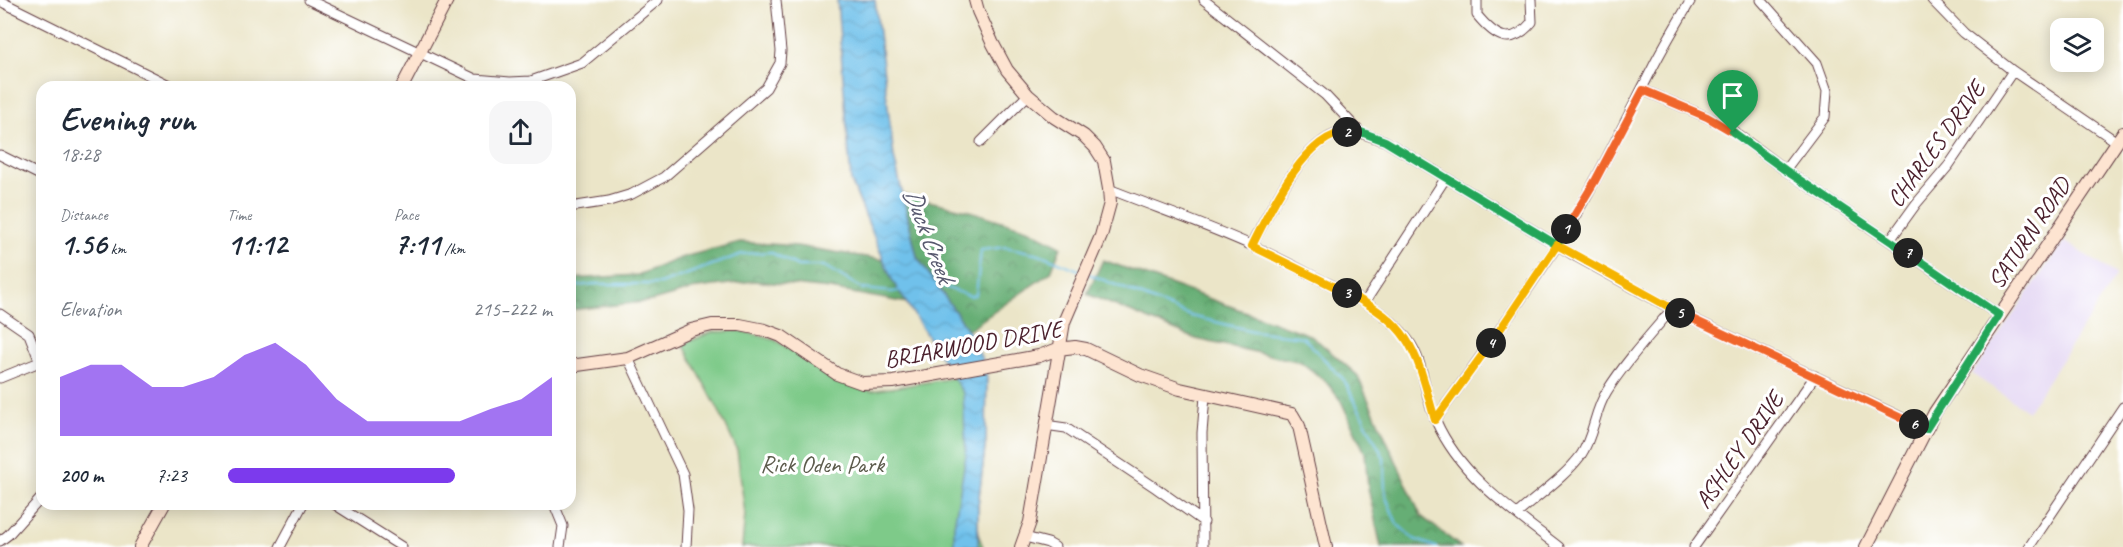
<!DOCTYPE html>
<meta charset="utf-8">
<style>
:root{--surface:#fff;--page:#f6f6f7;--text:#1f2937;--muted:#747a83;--accent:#7c3aed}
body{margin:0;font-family:Caveat,sans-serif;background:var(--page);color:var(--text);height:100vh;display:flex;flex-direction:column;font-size:22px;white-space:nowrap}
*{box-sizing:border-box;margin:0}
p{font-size:20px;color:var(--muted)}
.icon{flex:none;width:33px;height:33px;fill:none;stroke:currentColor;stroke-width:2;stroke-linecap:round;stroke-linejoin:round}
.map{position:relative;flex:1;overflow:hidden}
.panel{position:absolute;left:36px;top:81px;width:540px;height:429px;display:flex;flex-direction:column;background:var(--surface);border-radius:18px;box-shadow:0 3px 15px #0003}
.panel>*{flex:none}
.tools{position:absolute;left:2050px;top:18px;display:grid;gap:12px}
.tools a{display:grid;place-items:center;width:54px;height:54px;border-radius:12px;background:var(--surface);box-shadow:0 3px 15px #0003;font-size:30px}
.pin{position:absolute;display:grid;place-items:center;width:51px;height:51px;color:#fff;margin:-62px -26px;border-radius:50% 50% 50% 0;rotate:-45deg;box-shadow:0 0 6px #0007}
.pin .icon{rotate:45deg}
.km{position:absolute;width:30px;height:30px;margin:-15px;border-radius:50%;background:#222;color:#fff;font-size:16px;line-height:30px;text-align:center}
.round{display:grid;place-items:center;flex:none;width:63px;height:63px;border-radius:18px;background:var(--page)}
.head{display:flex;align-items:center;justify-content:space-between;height:102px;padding:0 24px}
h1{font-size:33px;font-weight:800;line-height:45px}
.figures{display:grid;grid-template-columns:repeat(3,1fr);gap:9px;height:102px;padding:6px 24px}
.figures div{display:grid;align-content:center}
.figures b{font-size:30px;font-weight:800}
.figures small{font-size:16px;font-weight:400}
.figures p{font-size:16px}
.chart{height:168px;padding:12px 24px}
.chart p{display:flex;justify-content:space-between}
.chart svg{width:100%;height:108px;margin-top:6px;fill:var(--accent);opacity:.7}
ul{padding:0 24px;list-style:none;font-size:20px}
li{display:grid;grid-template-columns:96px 72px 1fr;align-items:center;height:45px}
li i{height:15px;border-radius:8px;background:var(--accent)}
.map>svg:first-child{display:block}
.built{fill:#e2d4f3}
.forest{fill:url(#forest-crowns);stroke:#586650;stroke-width:1.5}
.park{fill:#7eca89;stroke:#64745a;stroke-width:1.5}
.water{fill:url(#water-waves);stroke:#5d708b;stroke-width:1.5}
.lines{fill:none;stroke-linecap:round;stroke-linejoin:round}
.stream{stroke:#70c1eb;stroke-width:2}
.street-casing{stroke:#623d43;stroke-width:11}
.secondary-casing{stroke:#623d43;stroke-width:14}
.street{stroke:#fff;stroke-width:9}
.secondary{stroke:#fde4d1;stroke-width:12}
.split-1-casing{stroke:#fff;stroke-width:12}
.split-2-casing{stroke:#fff;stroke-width:12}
.split-3-casing{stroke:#fff;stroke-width:12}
.split-4-casing{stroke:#fff;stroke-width:12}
.split-5-casing{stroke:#fff;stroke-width:12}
.split-6-casing{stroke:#fff;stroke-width:12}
.split-7-casing{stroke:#fff;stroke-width:12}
.split-8-casing{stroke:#fff;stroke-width:12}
.split-1{stroke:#f0652b;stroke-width:8}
.split-2{stroke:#22a559;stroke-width:8}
.split-3{stroke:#f5b400;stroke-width:8}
.split-4{stroke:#f5b400;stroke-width:8}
.split-5{stroke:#f5b400;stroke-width:8}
.split-6{stroke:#f0652b;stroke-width:8}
.split-7{stroke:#22a559;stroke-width:8}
.split-8{stroke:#22a559;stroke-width:8}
.labels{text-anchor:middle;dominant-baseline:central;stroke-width:6;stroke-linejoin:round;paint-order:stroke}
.street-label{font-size:24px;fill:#4a1f2b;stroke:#fff}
.park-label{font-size:24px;fill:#5c5b4c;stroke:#fff}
.water-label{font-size:26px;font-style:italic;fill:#57586e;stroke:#fff}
</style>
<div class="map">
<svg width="2123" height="547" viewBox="0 0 2123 547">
<defs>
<pattern id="forest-crowns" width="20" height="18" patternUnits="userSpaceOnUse" patternTransform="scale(1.5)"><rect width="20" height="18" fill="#66ae75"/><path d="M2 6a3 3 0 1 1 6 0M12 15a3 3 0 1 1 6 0" fill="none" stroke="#568d60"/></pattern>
<pattern id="water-waves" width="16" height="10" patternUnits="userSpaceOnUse" patternTransform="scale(1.5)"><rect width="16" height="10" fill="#70c1eb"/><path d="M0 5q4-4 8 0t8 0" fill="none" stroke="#62a5ca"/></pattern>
</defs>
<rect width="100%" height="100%" fill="#fff"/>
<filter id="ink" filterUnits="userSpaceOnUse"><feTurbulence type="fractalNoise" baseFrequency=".0167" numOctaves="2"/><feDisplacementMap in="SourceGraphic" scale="12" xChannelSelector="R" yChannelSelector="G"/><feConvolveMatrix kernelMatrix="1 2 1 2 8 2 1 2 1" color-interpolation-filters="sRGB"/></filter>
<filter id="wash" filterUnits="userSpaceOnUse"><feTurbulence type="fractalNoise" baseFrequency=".008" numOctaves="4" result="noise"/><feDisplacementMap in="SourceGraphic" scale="24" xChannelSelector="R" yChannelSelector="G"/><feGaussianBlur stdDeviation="1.35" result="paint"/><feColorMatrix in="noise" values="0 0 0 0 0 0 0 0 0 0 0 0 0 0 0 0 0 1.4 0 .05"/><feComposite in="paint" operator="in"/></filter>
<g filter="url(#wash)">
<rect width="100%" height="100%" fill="#ebe5c8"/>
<path class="built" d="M 2064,241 L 2117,275 L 2028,411 L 1972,374 Z"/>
<path class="forest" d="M 903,195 L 967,210 L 1030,230 L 1061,246 L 1051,272 L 968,330 L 917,257 Z
M 740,242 L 797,246 L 884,260 L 892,280 L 907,303 L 830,289 L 754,281 L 698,288 L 652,301 L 570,310 L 570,279 L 638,275 L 680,258 Z
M 1103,260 L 1312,336 L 1357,375 L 1421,516 L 1461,547 L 1381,547 L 1368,488 L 1365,453 L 1341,401 L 1326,382 L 1301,362 L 1196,339 L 1087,294 Z"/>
<path class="park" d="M 742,331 L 775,340 L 845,384 L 871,391 L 986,373 L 986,440 L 978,505 L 978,534 L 983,547 L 742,547 L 745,514 L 737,450 L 718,409 L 683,344 L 712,332 Z"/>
<path class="water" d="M 837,0 L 875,0 L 894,157 L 917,257 L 968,330 L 982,359 L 987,377 L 986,440 L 978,505 L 978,547 L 954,547 L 954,526 L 966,455 L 963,393 L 892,280 L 851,181 Z"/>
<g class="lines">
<path class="stream" d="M 1089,274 L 1191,316 L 1253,331 L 1303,337 L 1344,380 L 1384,458 L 1385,495 L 1397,524 L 1414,539 L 1436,547
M 933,283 L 970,296 L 976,295 L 981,250 L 1006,247 L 1039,254 L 1081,271
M 570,287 L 593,284 L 660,284 L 742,254 L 770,252 L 798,266 L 824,266 L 863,289 L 893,292 L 902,290"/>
</g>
</g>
<g filter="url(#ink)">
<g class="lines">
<g class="street-casing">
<path id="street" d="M 309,0 L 475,79 L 510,82 L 531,81 L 582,63 L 658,0
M 1204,0 L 1325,95 L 1361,133 L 1385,141 L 1577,257 L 1672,309 L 1926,429
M 1477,0 L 1477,15 C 1496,38 1511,47 1532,22 L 1531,0
M 1761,0 L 1817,63 L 1827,91 L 1825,117 L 1785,170
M 1932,0 L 1964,33 L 2013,71 L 2117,142
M 0,1 L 173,87
M 1643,90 L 1707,117 L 1733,131 L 1785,170 L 1999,315
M 981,142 L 1028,95
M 0,155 L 42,176
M 1109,189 C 1157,208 1207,225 1253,246 C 1274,256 1294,266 1315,277 C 1349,294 1385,308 1408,340 C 1425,363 1424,396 1436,421 C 1461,477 1513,511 1559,547
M 570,207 L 609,201 L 632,194 L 664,177 L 766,88 L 780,63 L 781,51 L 776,0
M 1890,240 L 1916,204 L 1949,165 L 2013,71
M 1252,245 C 1269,212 1302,141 1342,132 C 1348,131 1355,132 1361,133
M 1365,302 L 1445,179
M 0,314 L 29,334 L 40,362
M 628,358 L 683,474 L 688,510 L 686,547
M 0,378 L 42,361
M 1435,420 C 1477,362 1519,304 1558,244 C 1594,188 1622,127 1653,67 C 1664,45 1678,22 1691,0
M 1045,425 L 1066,428 L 1156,488 L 1204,522
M 334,504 L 402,547
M 554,504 L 563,526 L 560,547
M 1517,514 C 1538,495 1564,478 1581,455 C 1594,436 1594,411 1607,391 C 1625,362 1650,335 1672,309
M 1025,537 L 1048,543 L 1055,547
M 0,541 L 8,535 L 42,497
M 280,547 L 303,504
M 1203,547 L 1202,433 L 1205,396
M 1694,547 L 1815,376
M 2029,547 L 2123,407"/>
</g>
<g class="secondary-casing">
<path id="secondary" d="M 975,0 L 978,11 L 992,42 L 1007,70 L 1028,95 L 1054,117 L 1084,136 L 1095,147 L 1104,161 L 1109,189 L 1110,203 L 1101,236 L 1064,322 L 1030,522 L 1021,547
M 402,87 L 447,0
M 570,366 L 628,358 L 691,330 L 712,325 L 740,325 L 765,330 L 781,336 L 837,374 L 862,383 L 893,382 L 1039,356 L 1058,349 L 1075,347 L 1086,349 L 1140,375 L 1180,389 L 1292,414 L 1299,426 L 1326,547
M 140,547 L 164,504
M 1866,547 L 1935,412 L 2123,133"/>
</g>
<use href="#street" class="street"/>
<use href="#secondary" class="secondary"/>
</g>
</g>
<g class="lines" filter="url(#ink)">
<g class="split-1-casing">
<path id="split-1" d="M 1566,229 L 1595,181 L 1643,90 L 1707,117 L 1733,132"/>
</g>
<g class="split-2-casing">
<path id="split-2" d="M 1347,132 L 1361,132 L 1385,141 L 1557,245 L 1566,229"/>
</g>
<g class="split-3-casing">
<path id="split-3" d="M 1347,132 C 1304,135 1269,212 1252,246 L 1347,293"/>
</g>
<g class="split-4-casing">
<path id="split-4" d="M 1347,293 C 1414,326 1416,353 1435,420 L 1491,343"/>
</g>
<g class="split-5-casing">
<path id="split-5" d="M 1491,343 L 1557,245 L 1680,313"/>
</g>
<g class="split-6-casing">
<path id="split-6" d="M 1680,313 L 1914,424"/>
</g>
<g class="split-7-casing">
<path id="split-7" d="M 1908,253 L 1999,315 L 1926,429 L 1914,424"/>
</g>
<g class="split-8-casing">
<path id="split-8" d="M 1733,132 L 1785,170 L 1908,253"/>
</g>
<use href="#split-1" class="split-1"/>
<use href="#split-2" class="split-2"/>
<use href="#split-3" class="split-3"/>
<use href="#split-4" class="split-4"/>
<use href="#split-5" class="split-5"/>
<use href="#split-6" class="split-6"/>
<use href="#split-7" class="split-7"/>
<use href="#split-8" class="split-8"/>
</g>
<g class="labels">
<g class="street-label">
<text transform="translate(1936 144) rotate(-54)">CHARLES DRIVE</text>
<text transform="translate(2029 233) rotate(-56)">SATURN ROAD</text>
<text transform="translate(973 344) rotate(-10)">BRIARWOOD DRIVE</text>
<text transform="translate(1739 450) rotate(-55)">ASHLEY DRIVE</text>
</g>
<g class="park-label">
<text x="822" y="464">Rick Oden Park</text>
</g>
<g class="water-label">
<text transform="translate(929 235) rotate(69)">Duck Creek</text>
</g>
</g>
</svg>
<div class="tools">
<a><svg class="icon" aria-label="layers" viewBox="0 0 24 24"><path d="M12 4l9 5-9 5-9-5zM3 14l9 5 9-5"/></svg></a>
</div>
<div class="pin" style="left:1733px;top:132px;background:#1e9e55"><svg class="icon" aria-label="arrive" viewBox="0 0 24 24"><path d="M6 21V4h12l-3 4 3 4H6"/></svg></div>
<b class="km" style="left:1566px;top:229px">1</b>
<b class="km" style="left:1347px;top:132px">2</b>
<b class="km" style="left:1347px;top:293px">3</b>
<b class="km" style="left:1491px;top:343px">4</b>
<b class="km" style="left:1680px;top:313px">5</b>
<b class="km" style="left:1914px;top:424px">6</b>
<b class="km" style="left:1908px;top:253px">7</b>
<section class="panel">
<div class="head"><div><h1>Evening run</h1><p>18:28</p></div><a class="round"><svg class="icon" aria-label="share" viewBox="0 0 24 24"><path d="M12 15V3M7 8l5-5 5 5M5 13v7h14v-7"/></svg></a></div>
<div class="figures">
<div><p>Distance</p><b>1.56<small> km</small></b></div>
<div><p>Time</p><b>11:12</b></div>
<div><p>Pace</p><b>7:11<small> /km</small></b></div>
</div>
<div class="chart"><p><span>Elevation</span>215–222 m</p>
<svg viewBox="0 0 160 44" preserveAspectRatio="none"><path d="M0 44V20L10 15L20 15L30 24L40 24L50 20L60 11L70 6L80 15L90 29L100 38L110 38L120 38L130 38L140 33L150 29L160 20V44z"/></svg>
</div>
<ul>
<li><b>200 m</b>7:23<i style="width:70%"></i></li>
</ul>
</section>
</div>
